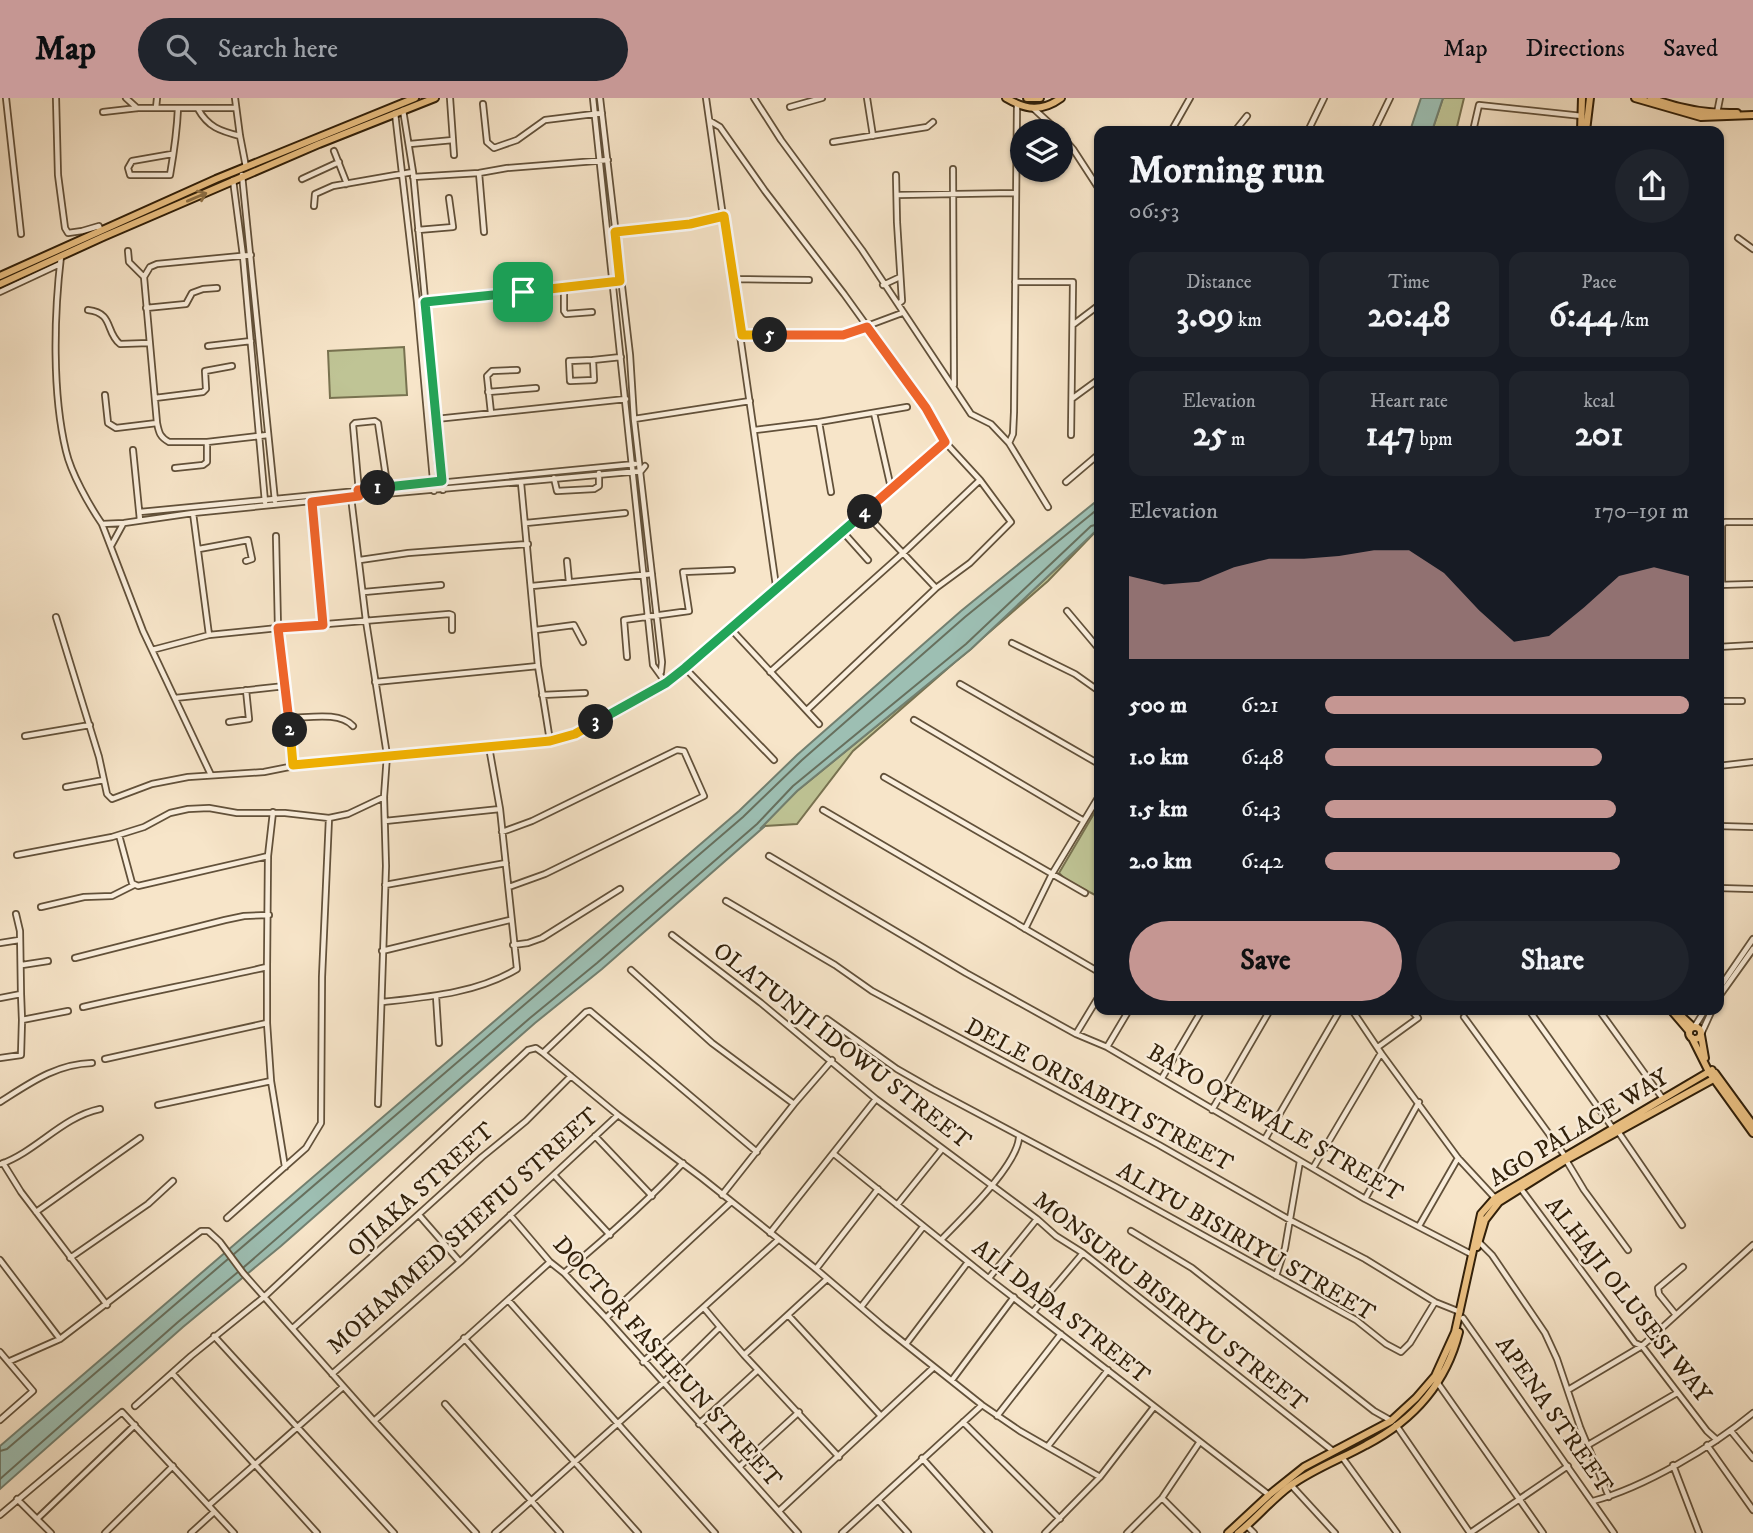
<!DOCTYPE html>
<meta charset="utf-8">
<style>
:root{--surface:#171b24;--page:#20242c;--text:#f1f3f6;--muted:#9ea1a6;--accent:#c59692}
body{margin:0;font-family:"IM FELL DW Pica",serif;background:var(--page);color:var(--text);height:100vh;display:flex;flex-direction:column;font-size:26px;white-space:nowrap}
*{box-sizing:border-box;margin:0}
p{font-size:23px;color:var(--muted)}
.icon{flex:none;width:38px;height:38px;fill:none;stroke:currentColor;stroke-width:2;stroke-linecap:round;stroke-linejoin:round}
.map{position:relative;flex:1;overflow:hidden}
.sheet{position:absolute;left:1094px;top:28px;width:630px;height:889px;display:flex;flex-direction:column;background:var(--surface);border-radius:14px;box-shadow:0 2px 5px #0004}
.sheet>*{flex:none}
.fabs{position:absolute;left:1010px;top:21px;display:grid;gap:14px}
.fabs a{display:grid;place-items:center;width:63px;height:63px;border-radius:50%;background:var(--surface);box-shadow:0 2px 5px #0004;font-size:35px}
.pin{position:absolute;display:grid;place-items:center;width:60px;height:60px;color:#fff;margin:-30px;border-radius:14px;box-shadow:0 4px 10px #0006}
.km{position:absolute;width:35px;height:35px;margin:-18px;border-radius:50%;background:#222;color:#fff;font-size:19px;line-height:35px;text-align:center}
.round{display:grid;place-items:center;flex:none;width:74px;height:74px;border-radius:37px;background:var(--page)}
.head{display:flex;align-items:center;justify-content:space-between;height:119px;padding:0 35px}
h1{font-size:38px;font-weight:800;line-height:52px}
.stats{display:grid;grid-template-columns:repeat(3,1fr);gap:10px;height:119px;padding:7px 35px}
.stats div{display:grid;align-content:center;border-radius:14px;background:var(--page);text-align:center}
.stats b{font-size:35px;font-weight:800}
.stats small{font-size:19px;font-weight:400}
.stats p{font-size:19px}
.chart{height:196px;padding:14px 35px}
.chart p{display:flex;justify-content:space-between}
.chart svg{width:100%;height:126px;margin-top:7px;fill:var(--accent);opacity:.7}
.primary-button{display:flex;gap:14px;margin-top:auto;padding:14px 35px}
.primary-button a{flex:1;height:80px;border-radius:42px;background:var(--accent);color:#111;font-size:28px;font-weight:800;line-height:80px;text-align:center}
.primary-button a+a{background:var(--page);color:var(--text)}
ul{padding:0 35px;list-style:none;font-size:23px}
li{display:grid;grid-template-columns:112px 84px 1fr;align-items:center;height:52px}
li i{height:18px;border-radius:9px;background:var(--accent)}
header{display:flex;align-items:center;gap:42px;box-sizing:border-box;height:98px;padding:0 35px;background:var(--accent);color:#111}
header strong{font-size:33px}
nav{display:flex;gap:38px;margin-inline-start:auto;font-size:24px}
.search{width:490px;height:63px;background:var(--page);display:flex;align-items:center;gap:18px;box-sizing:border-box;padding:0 24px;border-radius:38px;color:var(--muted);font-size:26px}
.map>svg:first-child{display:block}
.green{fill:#bfc495;stroke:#787250;stroke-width:2}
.water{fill:#9dbfb3;stroke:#727f6f;stroke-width:2}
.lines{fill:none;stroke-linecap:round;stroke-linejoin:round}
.shore{stroke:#67705e;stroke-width:2}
.minor-casing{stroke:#62513a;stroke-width:8}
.major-casing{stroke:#31200a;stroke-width:10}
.minor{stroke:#faeedc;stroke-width:4.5}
.major{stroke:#ecc284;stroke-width:6}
.oneway{stroke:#8e7147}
.split-1-casing{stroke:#fff;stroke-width:14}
.split-2-casing{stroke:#fff;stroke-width:14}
.split-3-casing{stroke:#fff;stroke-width:14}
.split-4-casing{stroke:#fff;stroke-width:14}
.split-5-casing{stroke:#fff;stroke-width:14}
.split-6-casing{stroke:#fff;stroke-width:14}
.split-1{stroke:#22a559;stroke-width:9}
.split-2{stroke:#f0652b;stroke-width:9}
.split-3{stroke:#f5b400;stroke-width:9}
.split-4{stroke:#22a559;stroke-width:9}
.split-5{stroke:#f0652b;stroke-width:9}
.split-6{stroke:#f5b400;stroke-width:9}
.labels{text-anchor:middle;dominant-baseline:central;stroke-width:5;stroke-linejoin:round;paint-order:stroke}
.street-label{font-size:24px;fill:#31200a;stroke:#faeedc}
</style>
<header>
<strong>Map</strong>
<div class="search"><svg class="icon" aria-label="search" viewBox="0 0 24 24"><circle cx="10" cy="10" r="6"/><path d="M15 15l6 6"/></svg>Search here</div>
<nav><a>Map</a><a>Directions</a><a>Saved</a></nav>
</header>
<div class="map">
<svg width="1753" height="1435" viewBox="0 0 1753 1435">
<rect width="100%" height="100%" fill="#f7e5c9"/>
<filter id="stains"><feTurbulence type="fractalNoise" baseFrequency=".00286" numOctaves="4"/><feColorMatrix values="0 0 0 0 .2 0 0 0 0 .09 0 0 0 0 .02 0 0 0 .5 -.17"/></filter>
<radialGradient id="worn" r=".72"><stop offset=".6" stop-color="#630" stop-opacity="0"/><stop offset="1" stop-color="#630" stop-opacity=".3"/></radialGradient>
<path class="green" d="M 1443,0 L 1464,0 L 1456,33 L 1432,33 Z
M 404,249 L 407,297 L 330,300 L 328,253 Z
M 1099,430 L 1048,483 L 853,653 L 797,726 L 765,728 L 755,735 L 797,693 L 971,551 Z
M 1099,707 L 1099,799 L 1066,782 L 1059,775 Z"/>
<path class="water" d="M 1421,0 L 1443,0 L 1432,33 L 1410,33 Z
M 1099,401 L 1099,430 L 971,551 L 797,693 L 760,731 L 765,728 L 602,871 L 535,925 L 281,1148 L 183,1229 L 0,1391 L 0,1348 L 739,713 L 797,657 L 961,513 Z"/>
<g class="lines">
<path class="shore" d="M 234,1156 L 743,719 L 802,662 L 965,519 L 1099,410
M 244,1169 L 530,920 L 597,865 L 757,726 L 793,688 L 966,546 L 1091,428 L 1099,426
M 0,1353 L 7,1351 L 228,1161
M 0,1381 L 178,1224 L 238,1174"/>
<g class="minor-casing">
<path id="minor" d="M 6,0 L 21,136
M 56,0 L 58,77 L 65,130 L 68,135 L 82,133 L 99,128 L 100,131
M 126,0 L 137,10
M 235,0 L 240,38 L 246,69
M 450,0 L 454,57
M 593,0 L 653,567 L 666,585
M 600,0 L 630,257 L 634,321 L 662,564 L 661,574
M 706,0 L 776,488
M 754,0 L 781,42 L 862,152 L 971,316 L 991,326 L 1009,345 L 1048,409
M 867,0 L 873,38
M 483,6 L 487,44 L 494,50 L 517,42 L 545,22 L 602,15
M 790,9 L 822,0
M 156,10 L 157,0
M 198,11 C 208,29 220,33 240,38
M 1034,11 L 1058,33
M 403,12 L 413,74 L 443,392
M 103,14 L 138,10 L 236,10
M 395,15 L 417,204 L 434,393
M 1717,15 L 1720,0
M 710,23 L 720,29 L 765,93 L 844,196 L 926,310 L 945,344 L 980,382 L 1011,424 L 970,465 L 936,490 L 807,612
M 1169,33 L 1173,30 L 1190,0
M 1235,33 L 1247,18
M 1308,33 L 1324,0
M 1374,33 L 1390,0
M 1473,33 L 1479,7 L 1582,18
M 1060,36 L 1073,51 L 1099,91
M 833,44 L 927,29 L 933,24
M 410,46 L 453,42
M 334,53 L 347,86
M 172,56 L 132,63 L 128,70 L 130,77 L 170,77 C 174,54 177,34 178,10
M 953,71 L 954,287
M 479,75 L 484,134
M 242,77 L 275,403
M 896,77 L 897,124 L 902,203 L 898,206
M 413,79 L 479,75 L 507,70 L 608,62
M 302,81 L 339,64
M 233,82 L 243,158 L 265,404
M 897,97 L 1015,95
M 314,108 L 315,96 L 333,88 L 413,74
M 418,132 L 453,129 L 449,100
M 615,134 L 690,126 L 724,118
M 1738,140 L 1753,151
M 128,153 L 129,164 L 144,179
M 251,157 L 157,166 L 150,169 L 144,179 L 157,325 C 159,335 160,339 169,344 L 207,344 L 268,337
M 61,158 C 54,217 52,295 66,353 C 71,375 89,407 102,426 L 143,533 L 211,677
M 733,181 L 809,182
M 1015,184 L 1073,184 L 1071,337
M 883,187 L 900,179
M 564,190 L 564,213 L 566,216 L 592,214
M 0,194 L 60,166
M 417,204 L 620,183
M 146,210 L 186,206 L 192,195 L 203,191 L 217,190
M 88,212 C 114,215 105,234 120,246 L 149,245
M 1074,226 L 1099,207
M 742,237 L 843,237 L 902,215
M 208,248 L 251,243
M 593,262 L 594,282 L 570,283 L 569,263 Z
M 593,262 L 621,259
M 488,294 L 536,290
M 105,297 L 108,325 L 116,330 L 157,325
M 155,300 L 203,294 L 206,291 L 205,273 L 232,268
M 1073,300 L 1099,281
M 491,315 L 487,278 L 492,273 L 517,272
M 874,315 L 891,390
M 436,321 L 626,301
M 634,321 L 750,303
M 819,324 L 831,394
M 755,332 L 819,324 L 907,309
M 1009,345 L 1013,336 L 1014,314 L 1017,7
M 133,352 L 140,422
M 175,370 L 203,367 L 207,364 L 207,344
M 554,380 L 557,393 L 594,391 L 599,388 L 599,375
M 1066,384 L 1099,356
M 521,385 L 538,568 L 550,643
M 359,394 L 353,327 L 355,325 L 375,323 L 378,325 L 386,379
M 351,399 L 366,523 L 387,657 L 384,699 L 386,768 L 378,1006
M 312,404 L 323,527
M 140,414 L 635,366
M 864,414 L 936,490
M 193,415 L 209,537 L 278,530 L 276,438
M 526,425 L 625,415
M 102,426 L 124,425 L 193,415 L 351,399 L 641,373 L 645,368
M 843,434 L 868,462
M 111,448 L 123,426
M 199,451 L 248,442 L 252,461 L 246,463
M 360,462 L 408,455 L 528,446
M 567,463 L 569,484
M 1099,464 L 1099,472
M 1718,487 L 1753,486
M 1722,487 L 1722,427 L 1725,424 L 1753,424
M 532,488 L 652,476
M 364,494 L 441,487
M 1067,513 L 1099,551
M 56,519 L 99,659 L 107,696 L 112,701 L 152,686 L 188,679 L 264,674 L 319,663 L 550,643 L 575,636 L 666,585 L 945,344
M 730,530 L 819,626
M 536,532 L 574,527 L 583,544
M 1012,545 L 1075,576 L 1099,593
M 1718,549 L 1753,547
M 152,552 L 209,537
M 627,559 L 624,522 L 689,513 L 683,474 L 732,472
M 685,570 L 774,662
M 770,574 L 902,456 L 980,382
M 375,584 L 538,568
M 960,586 L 1099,666
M 542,597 L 585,595
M 175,600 L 285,588
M 1718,603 L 1742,603
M 288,620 C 308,620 339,613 353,628
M 914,622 L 1084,723
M 229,624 L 249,621 L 246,592
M 25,638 L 90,627
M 293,667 L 278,530 L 449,516 L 452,517 L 452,532
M 1718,668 L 1753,664
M 884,679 L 1085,795
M 66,689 L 104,682
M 823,712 L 1099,874
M 385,723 L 500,711
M 1718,728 L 1753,729
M 502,734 L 532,723 L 677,652 L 684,653 L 704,698 L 545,776 L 509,789
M 119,737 L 132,785 L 138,788 L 268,758
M 17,757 L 112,739 L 144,729 L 170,715 L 188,711 L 209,710 L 237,715 L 285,715 L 329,720 L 348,716 L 384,699
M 769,758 L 966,875 L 1076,936 L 1107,949 L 1365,1101 L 1471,1156
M 385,787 L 506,765
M 1718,790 L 1753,791
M 726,803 L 835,867 L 872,893 L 1159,1047 L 1290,1122 L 1365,1161 L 1435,1204 L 1460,1214
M 41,809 L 84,799 L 112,798 L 134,787
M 16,816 L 20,833 L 21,896
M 1025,831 L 1052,776 L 1099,698
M 672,837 L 761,905 L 876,1001 L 1037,1121 L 1056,1138 L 1083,1155 L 1333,1353
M 0,845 L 19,842
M 513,847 L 528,845 L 542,840 L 620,791
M 382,853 L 510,822
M 75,860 L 225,822 L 244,818 L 269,817
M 22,867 L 48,863
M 631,872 L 712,945 L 794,1006
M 1718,892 L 1753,841
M 436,898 L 439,945
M 0,900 L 21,896 L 22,922 L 68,913
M 1718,900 L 1753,851
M 383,904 C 428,899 477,895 517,871 L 500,711 L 489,649
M 83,909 C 144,895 206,883 267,869
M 1352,912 L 1381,955 L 1458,1060 L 1495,1100
M 1529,912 L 1612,1029
M 1599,912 L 1663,1001
M 1464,919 L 1565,1058
M 827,921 L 897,971 L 932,991 L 1116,1089 L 1356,1222 L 1386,1246 L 1401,1254 L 1410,1245 L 1435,1204
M 1695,928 L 1705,912
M 1702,934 L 1712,912
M 1076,936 L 1099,898
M 1107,949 L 1129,912
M 1378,949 L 1418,920 L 1411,912
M 0,960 L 21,957 L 22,922
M 105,961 L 267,925
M 1162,980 L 1202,912
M 271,983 L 285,1069
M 0,1004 C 30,985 56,966 92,965
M 158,1007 L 271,983 L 267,925 L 267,869 L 268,758 L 273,714
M 1212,1012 L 1270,912
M 1617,1032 L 1682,1127
M 595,1038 L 652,1098
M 1265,1041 L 1340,912
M 757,1054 L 590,913 L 586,914 L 543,955 L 618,1017 L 702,1080 L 816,1171 L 884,1229 L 982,1307 L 1020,1333 L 1100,1379
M 834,1056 L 988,1180 L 1269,1397
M 1566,1062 L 1584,1092 L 1628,1152
M 3,1065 L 21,1094 L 107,1207
M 1,1066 C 37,1053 62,1019 100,1011
M 1313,1070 L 1381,955
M 554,1077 L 610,1137
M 1521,1091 L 1635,1245 L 1642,1248 L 1707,1333 L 1717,1342
M 722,1097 L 794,1006 L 832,962
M 1365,1101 L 1419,1004
M 897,1107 L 942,1051
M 36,1114 L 140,1040
M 419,1117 L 460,1164
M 510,1117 L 550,1164 L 564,1175 L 606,1220 L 798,1435
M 227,1120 L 306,1050 L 321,1025 L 322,879 L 329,720
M 1419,1128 L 1458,1060
M 1131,1133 L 1192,1170 L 1374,1313 L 1390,1322
M 770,1135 L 876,1001
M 941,1142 C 962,1120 1016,1069 1019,1040
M 1479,1144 L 1492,1157 L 1545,1235 L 1557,1261 L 1580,1329 L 1609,1399
M 70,1160 L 148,1106 L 173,1083
M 0,1162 L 60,1241
M 816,1171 L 878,1091
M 564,1175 C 606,1140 646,1105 683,1065
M 1276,1178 L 1285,1150 L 1300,1063
M 989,1180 L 1037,1121
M 508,1202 L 715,1435
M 861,1209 L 923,1129
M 704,1210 L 720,1229
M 1033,1214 L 1083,1155
M 788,1217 L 881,1318
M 1676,1217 L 1659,1196 L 1658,1190 L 1683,1169
M 606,1220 L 731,1104
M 1463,1220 L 1614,1435
M 293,1230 L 482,1059 L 526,1023 L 571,978
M 214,1238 L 394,1435
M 464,1240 L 638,1435
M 906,1246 L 968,1164
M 0,1254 L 33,1293 L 0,1322
M 744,1257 L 827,1181
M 10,1263 L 60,1241 L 201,1133 L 208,1133 L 220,1144 L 243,1175 L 374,1323 L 476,1435
M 643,1264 L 778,1142
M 172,1275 L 317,1435
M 332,1276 L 460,1164 L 618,1017
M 952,1282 L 1014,1199
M 1437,1284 L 1543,1435
M 1568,1292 L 1642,1248 L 1753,1147
M 445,1306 L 560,1435
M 135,1308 L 191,1258 L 264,1199 L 528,952 L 536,950 L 543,955
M 997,1318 L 1061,1236
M 374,1323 L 550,1164
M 963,1324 L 1060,1421
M 699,1326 L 758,1272
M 1396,1327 L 1470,1435
M 1731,1333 L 1753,1360
M 1588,1347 L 1677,1295
M 1707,1347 L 1753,1412
M 1048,1348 L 1108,1272
M 1342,1359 L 1397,1435
M 922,1360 L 989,1435
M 1673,1367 L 1699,1435
M 739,1369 L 799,1314
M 1291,1387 L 1335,1435
M 1162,1400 L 1197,1435
M 17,1401 L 51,1435
M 878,1402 L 908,1435
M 1593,1403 C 1645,1389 1712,1349 1753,1315
M 209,1407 L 343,1289
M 779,1413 L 934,1269
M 0,1417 L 122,1314 L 234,1435
M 37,1421 L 135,1327
M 1247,1428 L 1254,1435
M 105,1435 L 173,1368
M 191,1435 L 214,1414
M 495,1435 L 663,1285 L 720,1229 L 744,1257 L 839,1359
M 842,1435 L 982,1307
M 1045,1435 L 1100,1379 L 1154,1309
M 1127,1435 L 1162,1400 L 1199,1345
M 1470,1435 L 1568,1368"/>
</g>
<g class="major-casing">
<path id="major" d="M 1006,0 C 1026,12 1042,14 1061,0
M 1027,0 L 1040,0
M 1635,0 L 1701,19 L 1753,17
M 1651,0 C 1679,11 1707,16 1737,15
M 1581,33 L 1582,0
M 1586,33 L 1590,0
M 0,178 L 216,81 L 415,0
M 0,186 L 103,139 L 319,46 L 435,0
M 1671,912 L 1689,933
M 1675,912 L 1693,929
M1689 935a6 6 0 1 1 12 0a6 6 0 1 1-12 0Z
M 1701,937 L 1705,960
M 1692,940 L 1709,974 L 1753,1035
M 1715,975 L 1753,1027
M 1477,1149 L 1485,1122 L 1499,1104 L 1566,1062 L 1717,979
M 1228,1435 L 1269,1397 L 1304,1369 L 1391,1323 L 1416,1300 L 1435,1278 L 1455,1234 L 1481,1116 L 1495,1100 L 1712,972
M 1238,1435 C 1256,1421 1271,1402 1290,1388 C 1313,1371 1341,1361 1366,1347 C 1412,1323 1446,1286 1459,1234"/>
</g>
<use href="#minor" class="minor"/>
<use href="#major" class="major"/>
</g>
<defs><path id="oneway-shaft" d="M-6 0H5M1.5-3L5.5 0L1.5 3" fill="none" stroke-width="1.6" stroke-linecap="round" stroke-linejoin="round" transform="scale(1.75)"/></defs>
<use class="oneway" href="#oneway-shaft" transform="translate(197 99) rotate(-23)"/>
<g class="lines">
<g class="split-1-casing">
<path id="split-1" d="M 378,390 L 442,383 L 425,204 L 523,194"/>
</g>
<g class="split-2-casing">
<path id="split-2" d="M 290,632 L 278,530 L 323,527 L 312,404 L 359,398 L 358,392 L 378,390"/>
</g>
<g class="split-3-casing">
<path id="split-3" d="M 290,632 L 293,667 L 550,643 L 575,636 L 596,624"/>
</g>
<g class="split-4-casing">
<path id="split-4" d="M 596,624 L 666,585 L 685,570 L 865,414"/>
</g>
<g class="split-5-casing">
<path id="split-5" d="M 770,237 L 843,237 L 867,229 L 926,310 L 945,344 L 865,414"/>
</g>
<g class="split-6-casing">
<path id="split-6" d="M 523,194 L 620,183 L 615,134 L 690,126 L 724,118 L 742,237 L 770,237"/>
</g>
<use href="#split-1" class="split-1"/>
<use href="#split-2" class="split-2"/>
<use href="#split-3" class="split-3"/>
<use href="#split-4" class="split-4"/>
<use href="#split-5" class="split-5"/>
<use href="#split-6" class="split-6"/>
</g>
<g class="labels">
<g class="street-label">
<text transform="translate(842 948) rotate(38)">OLATUNJI IDOWU STREET</text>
<text transform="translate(1099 997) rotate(28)">DELE ORISABIYI STREET</text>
<text transform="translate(1275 1025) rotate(30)">BAYO OYEWALE STREET</text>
<text transform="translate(1579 1030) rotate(-31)">AGO PALACE WAY</text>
<text transform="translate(421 1092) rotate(-42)">OJIAKA STREET</text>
<text transform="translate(463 1133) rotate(-42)">MOHAMMED SHEFIU STREET</text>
<text transform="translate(1246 1144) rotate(30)">ALIYU BISIRIYU STREET</text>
<text transform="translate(1628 1202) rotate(52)">ALHAJI OLUSESI WAY</text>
<text transform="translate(1170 1204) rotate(38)">MONSURU BISIRIYU STREET</text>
<text transform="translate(1061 1214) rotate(38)">ALI DADA STREET</text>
<text transform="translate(667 1264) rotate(48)">DOCTOR FASHEUN STREET</text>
<text transform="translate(1554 1317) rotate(55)">APENA STREET</text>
</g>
</g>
<rect width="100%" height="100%" filter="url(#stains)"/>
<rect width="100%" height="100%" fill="url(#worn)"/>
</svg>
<div class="fabs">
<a><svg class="icon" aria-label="layers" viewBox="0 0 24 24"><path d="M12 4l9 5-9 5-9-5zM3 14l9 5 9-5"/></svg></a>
</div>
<div class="pin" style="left:523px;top:194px;background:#1e9e55"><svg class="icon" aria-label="arrive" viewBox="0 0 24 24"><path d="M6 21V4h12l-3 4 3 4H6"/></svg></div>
<b class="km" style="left:378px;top:390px">1</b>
<b class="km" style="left:290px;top:632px">2</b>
<b class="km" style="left:596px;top:624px">3</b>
<b class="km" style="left:865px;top:414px">4</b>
<b class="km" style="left:770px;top:237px">5</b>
<section class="sheet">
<div class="head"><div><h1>Morning run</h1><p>06:53</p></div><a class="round"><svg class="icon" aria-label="share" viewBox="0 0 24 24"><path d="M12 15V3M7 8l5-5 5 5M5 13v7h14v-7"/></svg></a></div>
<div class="stats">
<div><p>Distance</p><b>3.09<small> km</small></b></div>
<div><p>Time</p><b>20:48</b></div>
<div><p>Pace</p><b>6:44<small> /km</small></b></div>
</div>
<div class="stats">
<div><p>Elevation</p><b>25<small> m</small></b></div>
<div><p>Heart rate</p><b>147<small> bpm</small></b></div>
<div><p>kcal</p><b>201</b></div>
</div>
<div class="chart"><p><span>Elevation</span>170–191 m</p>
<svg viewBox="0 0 160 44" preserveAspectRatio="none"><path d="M0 44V15L10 18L20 17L30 12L40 9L50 9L60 8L70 6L80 6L90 14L100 27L110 38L120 36L130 26L140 15L150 12L160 15V44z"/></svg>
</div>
<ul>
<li><b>500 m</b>6:21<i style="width:100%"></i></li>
<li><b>1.0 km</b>6:48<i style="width:76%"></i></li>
<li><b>1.5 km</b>6:43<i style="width:80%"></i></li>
<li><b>2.0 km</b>6:42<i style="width:81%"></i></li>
</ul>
<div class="primary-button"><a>Save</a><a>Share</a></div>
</section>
</div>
